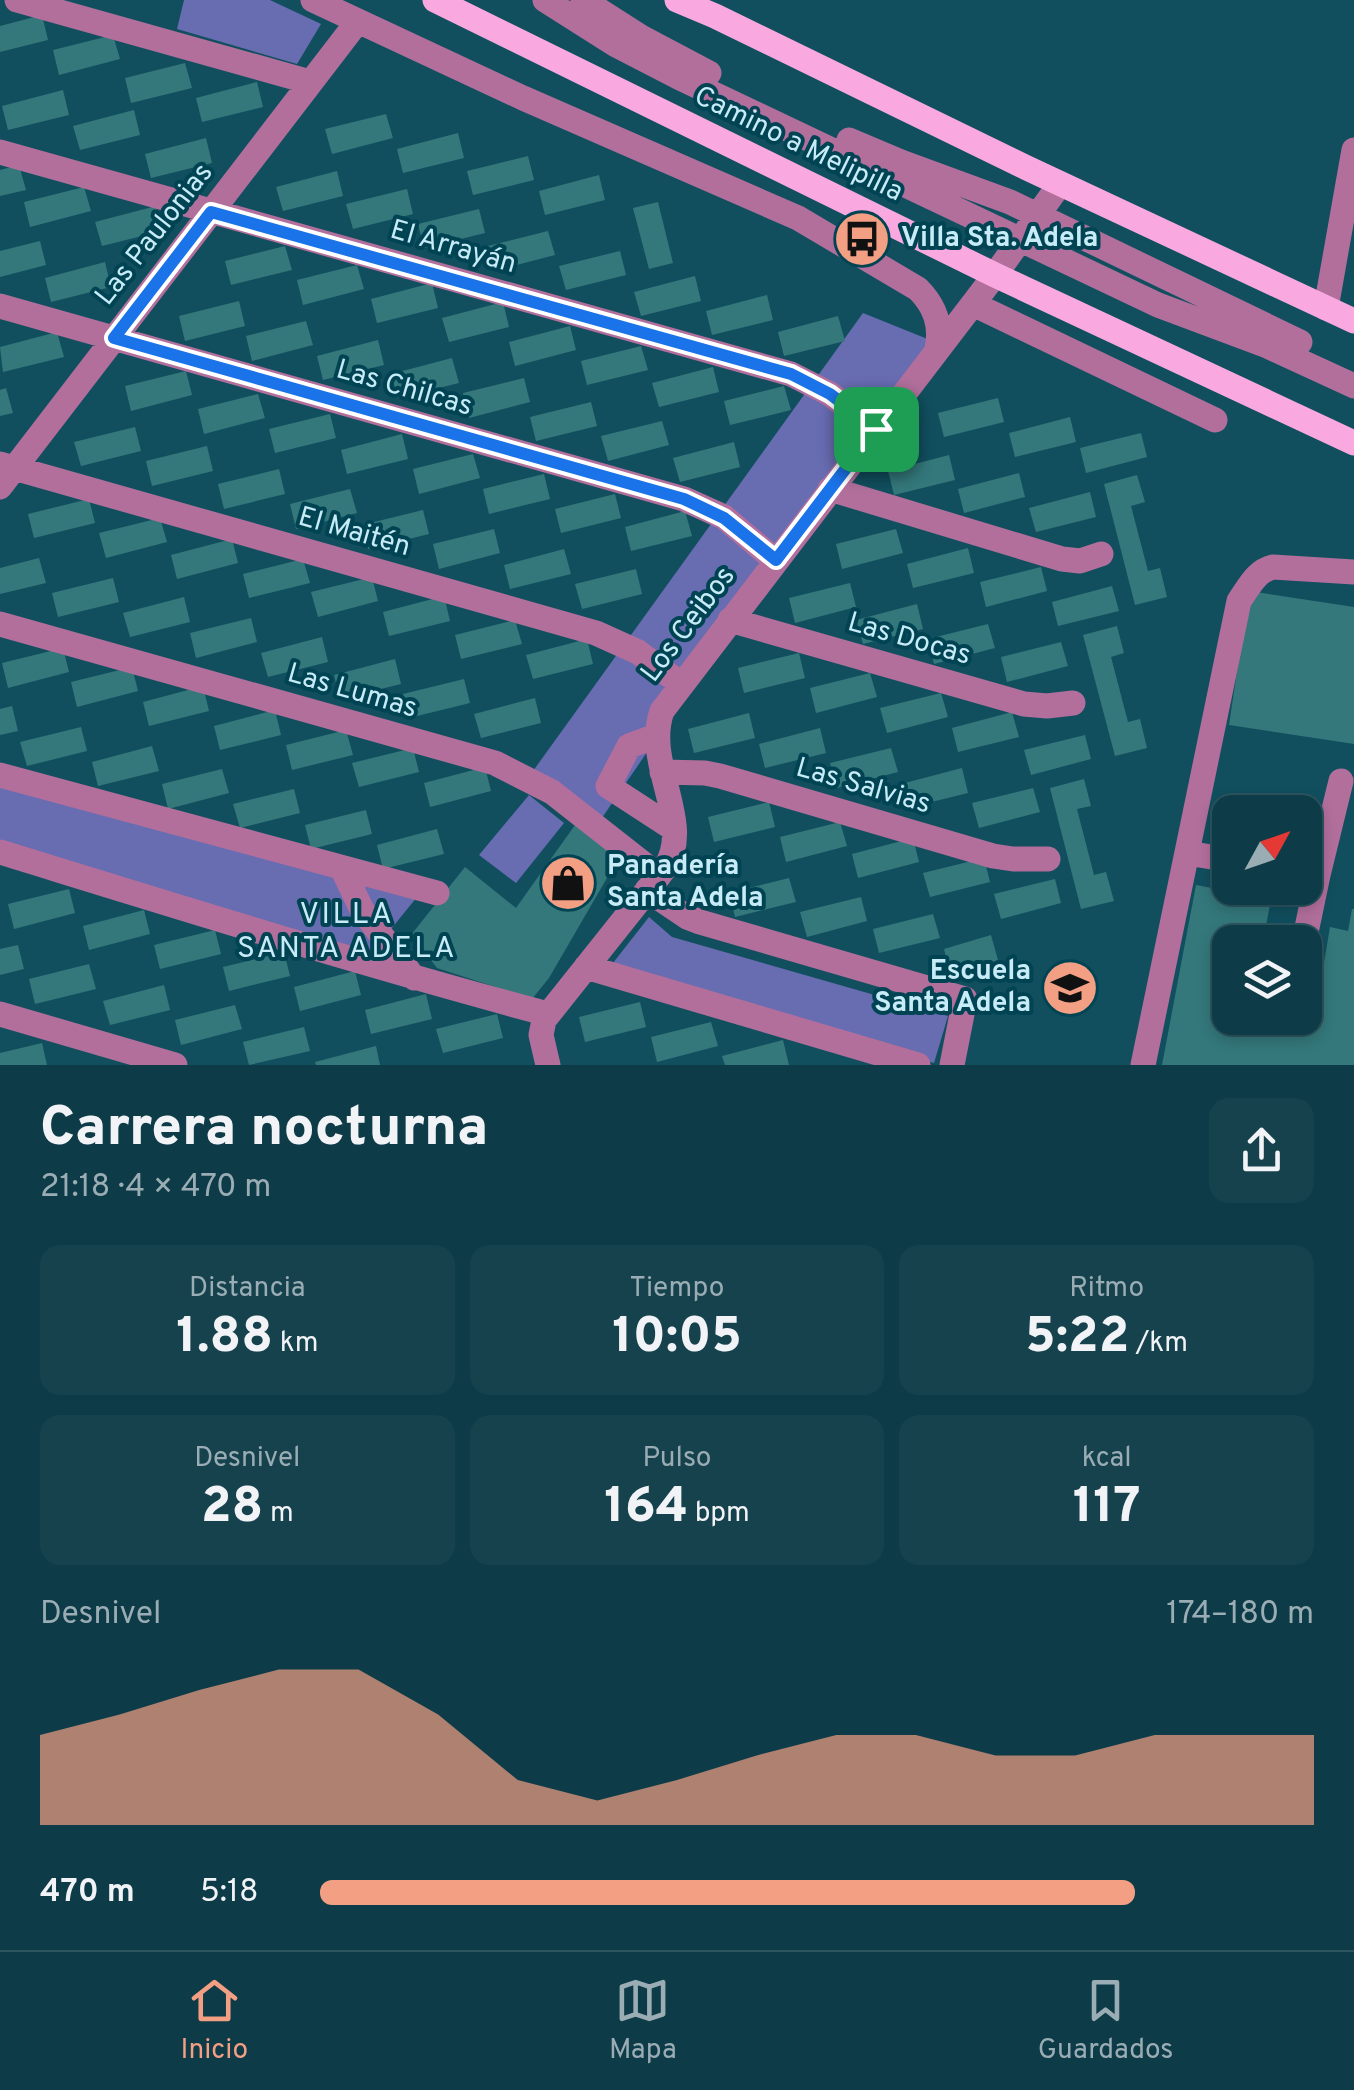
<!DOCTYPE html>
<html lang="es">
<meta charset="utf-8">
<style>
:root{--surface:#0d3b47;--page:#16424e;--text:#f1f3f6;--muted:#9aadb4;--line:#2d5560;--accent:#f39f83}
body{margin:0;font-family:Overpass,sans-serif;background:var(--page);color:var(--text);height:100vh;display:flex;flex-direction:column;font-size:38px;white-space:nowrap}
*{box-sizing:border-box;margin:0}
p{font-size:32px;color:var(--muted)}
.icon{flex:none;width:55px;height:55px;fill:none;stroke:currentColor;stroke-width:2;stroke-linecap:round;stroke-linejoin:round}
.map{position:relative;height:1065px;overflow:hidden}
.details{display:flex;flex-direction:column;background:var(--surface);flex:1}
.details>*{flex:none}
.needle{width:65px;rotate:50deg}
.buttons{position:absolute;left:1212px;top:795px;display:grid;gap:20px}
.buttons a{display:grid;place-items:center;width:110px;height:110px;border-radius:20px;background:var(--surface);box-shadow:0 5px 15px #0003,0 0 0 2px var(--line);font-size:50px}
.pin{position:absolute;display:grid;place-items:center;width:85px;height:85px;color:#fff;margin:-42px;border-radius:20px;box-shadow:0 5px 15px #0006}
.round{display:grid;place-items:center;flex:none;width:105px;height:105px;border-radius:20px;background:var(--page)}
.summary{display:flex;align-items:center;justify-content:space-between;height:170px;padding:0 40px}
h1{font-size:55px;font-weight:800;line-height:75px}
.metrics{display:grid;grid-template-columns:repeat(3,1fr);gap:15px;height:170px;padding:10px 40px}
.metrics div{display:grid;align-content:center;border-radius:20px;background:var(--page);text-align:center}
.metrics b{font-size:50px;font-weight:800}
.metrics small{font-size:28px;font-weight:400}
.metrics p{font-size:28px}
.chart{height:280px;padding:20px 40px}
.chart p{display:flex;justify-content:space-between}
.chart svg{width:100%;height:180px;margin-top:10px;fill:var(--accent);opacity:.7}
ul{padding:0 40px;list-style:none;font-size:32px}
li{display:grid;grid-template-columns:160px 120px 1fr;align-items:center;height:75px}
li i{height:25px;border-radius:12px;background:var(--accent)}
.dock{display:flex;justify-content:space-around;align-items:center;height:140px;border-top:2px solid var(--line);background:var(--surface);font-size:28px;color:var(--muted)}
.dock a{display:grid;justify-items:center;gap:5px}
.dock .on{color:var(--accent)}
.map>svg:first-child{display:block}
.green{fill:#686cb1}
.building{fill:#34787b}
.lines{fill:none;stroke-linecap:round;stroke-linejoin:round}
.minor{stroke:#b26f9c;stroke-width:25}
.major{stroke:#faa9e0;stroke-width:25}
.route-casing{stroke:#fff;stroke-width:20}
.route{stroke:#1a73e8;stroke-width:12}
.labels{text-anchor:middle;dominant-baseline:central;stroke-width:8;stroke-linejoin:round;paint-order:stroke}
.street-label{font-size:28px;fill:#c7ebf7;stroke:#004454}
.poi-label{font-size:28px;font-weight:bold;fill:#c7ebf7;stroke:#004454;text-anchor:start}
.neighbourhood-label{font-size:30px;letter-spacing:2.5px;fill:#c7ebf7;stroke:#004454}
</style>
<div class="map">
<svg width="1354" height="1065" viewBox="0 0 1354 1065">
<rect width="100%" height="100%" fill="#114f5f"/>
<path class="green" d="M 184,0 L 270,0 L 321,24 L 297,64 L 177,29 Z
M 863,313 L 930,340 L 595,828 L 528,778 Z
M 0,785 L 417,897 L 387,934 L 388,953 L 290,935 L 0,849 Z
M 529,795 L 564,823 L 516,883 L 479,855 Z
M 649,917 L 672,937 L 948,1016 L 934,1063 L 613,963 Z"/>
<path class="building" d="M 42,15 L 48,40 L 0,52 L 0,26 Z
M 113,35 L 120,59 L 59,75 L 53,50 Z
M 185,63 L 192,88 L 131,103 L 125,78 Z
M 257,82 L 263,107 L 202,122 L 196,98 Z
M 63,90 L 69,115 L 8,130 L 2,106 Z
M 134,110 L 140,135 L 80,150 L 73,126 Z
M 386,114 L 393,138 L 332,154 L 325,129 Z
M 458,133 L 464,158 L 403,173 L 397,149 Z
M 206,138 L 212,163 L 151,178 L 145,154 Z
M 528,156 L 534,180 L 473,195 L 467,171 Z
M 19,165 L 26,190 L 0,196 L 0,170 Z
M 337,171 L 343,196 L 283,211 L 276,187 Z
M 599,175 L 605,200 L 545,215 L 539,191 Z
M 84,187 L 91,211 L 30,227 L 24,202 Z
M 407,189 L 413,214 L 353,229 L 346,204 Z
M 658,202 L 673,263 L 649,269 L 633,208 Z
M 156,206 L 162,231 L 102,246 L 95,222 Z
M 479,209 L 485,233 L 424,248 L 418,224 Z
M 548,231 L 555,255 L 494,271 L 488,246 Z
M 40,241 L 46,265 L 0,277 L 0,251 Z
M 285,246 L 292,270 L 231,285 L 225,261 Z
M 620,251 L 626,275 L 566,290 L 559,266 Z
M 105,262 L 111,287 L 51,302 L 45,278 Z
M 357,265 L 364,289 L 303,305 L 297,280 Z
M 695,276 L 701,301 L 641,316 L 634,292 Z
M 432,283 L 438,308 L 377,323 L 371,299 Z
M 767,295 L 773,320 L 712,335 L 706,311 Z
M 239,301 L 245,326 L 185,341 L 179,316 Z
M 503,302 L 509,327 L 449,342 L 442,318 Z
M 838,316 L 845,341 L 784,356 L 778,332 Z
M 306,321 L 313,345 L 252,361 L 246,336 Z
M 570,326 L 576,350 L 515,366 L 509,342 Z
M 57,332 L 64,357 L 3,372 L 0,347 Z
M 378,340 L 384,365 L 323,380 L 317,356 Z
M 641,346 L 648,370 L 587,385 L 581,361 Z
M 452,358 L 459,383 L 398,398 L 391,374 Z
M 713,367 L 719,392 L 659,407 L 652,383 Z
M 186,371 L 192,395 L 131,411 L 125,386 Z
M 524,378 L 530,402 L 469,418 L 463,393 Z
M 784,386 L 791,410 L 730,425 L 724,401 Z
M 6,388 L 13,413 L 0,416 L 0,390 Z
M 258,394 L 265,418 L 204,434 L 198,409 Z
M 998,398 L 1004,422 L 944,437 L 938,413 Z
M 591,402 L 597,426 L 536,441 L 530,417 Z
M 330,414 L 336,438 L 275,453 L 269,429 Z
M 1070,417 L 1076,442 L 1015,457 L 1009,433 Z
M 662,421 L 669,445 L 608,461 L 601,436 Z
M 135,427 L 141,451 L 81,466 L 74,442 Z
M 1141,433 L 1147,457 L 1086,473 L 1080,448 Z
M 402,434 L 408,459 L 347,474 L 341,450 Z
M 734,442 L 740,467 L 680,482 L 673,458 Z
M 207,446 L 213,471 L 152,486 L 146,461 Z
M 473,454 L 480,478 L 419,494 L 413,469 Z
M 949,455 L 955,480 L 894,495 L 888,471 Z
M 279,469 L 285,494 L 224,509 L 218,484 Z
M 1019,473 L 1025,497 L 964,513 L 958,489 Z
M 544,474 L 550,499 L 489,514 L 483,489 Z
M 1137,475 L 1145,502 L 1131,506 L 1148,571 L 1160,568 L 1167,597 L 1135,605 L 1104,484 Z
M 350,489 L 357,513 L 296,529 L 290,504 Z
M 1090,492 L 1096,517 L 1036,532 L 1029,508 Z
M 615,494 L 621,518 L 561,533 L 555,509 Z
M 89,499 L 95,523 L 34,538 L 28,514 Z
M 423,510 L 429,534 L 368,549 L 362,525 Z
M 685,511 L 692,536 L 631,551 L 625,527 Z
M 160,518 L 167,542 L 106,558 L 99,533 Z
M 494,529 L 500,553 L 439,569 L 433,544 Z
M 896,529 L 903,553 L 842,569 L 836,544 Z
M 232,539 L 238,563 L 177,579 L 171,555 Z
M 968,548 L 974,573 L 913,588 L 907,564 Z
M 564,549 L 571,574 L 510,589 L 504,565 Z
M 39,558 L 46,583 L 0,594 L 0,568 Z
M 303,559 L 310,583 L 249,598 L 243,574 Z
M 1041,567 L 1047,591 L 986,607 L 980,582 Z
M 636,569 L 642,594 L 582,609 L 575,584 Z
M 372,577 L 378,601 L 318,617 L 311,592 Z
M 113,578 L 119,602 L 58,617 L 52,593 Z
M 850,583 L 856,607 L 795,623 L 789,598 Z
M 1112,586 L 1119,611 L 1058,626 L 1052,602 Z
M 1249,591 L 1354,607 L 1354,744 L 1229,725 Z
M 444,596 L 450,621 L 389,636 L 383,612 Z
M 184,597 L 190,622 L 130,637 L 123,613 Z
M 917,604 L 923,629 L 863,644 L 856,620 Z
M 251,618 L 257,642 L 196,658 L 190,633 Z
M 515,620 L 522,644 L 461,659 L 455,635 Z
M 988,624 L 995,648 L 934,664 L 928,639 Z
M 1117,626 L 1124,653 L 1111,657 L 1128,722 L 1140,719 L 1147,748 L 1115,756 L 1083,635 Z
M 322,637 L 328,662 L 268,677 L 261,653 Z
M 587,639 L 593,664 L 533,679 L 526,655 Z
M 1061,642 L 1068,666 L 1007,682 L 1001,657 Z
M 63,648 L 69,672 L 8,688 L 2,663 Z
M 799,653 L 805,678 L 744,693 L 738,668 Z
M 395,659 L 401,684 L 340,699 L 334,675 Z
M 132,667 L 138,691 L 77,707 L 71,682 Z
M 870,673 L 877,697 L 816,713 L 810,688 Z
M 464,679 L 470,703 L 409,718 L 403,694 Z
M 203,686 L 209,711 L 149,726 L 143,702 Z
M 941,693 L 948,717 L 887,733 L 880,708 Z
M 535,698 L 541,723 L 481,738 L 474,714 Z
M 12,706 L 18,731 L 0,735 L 0,709 Z
M 275,710 L 281,735 L 220,750 L 214,726 Z
M 1012,712 L 1019,737 L 958,752 L 952,728 Z
M 749,713 L 755,738 L 694,753 L 688,729 Z
M 81,727 L 87,751 L 27,766 L 20,742 Z
M 820,728 L 826,753 L 765,768 L 759,744 Z
M 346,730 L 353,755 L 292,770 L 286,745 Z
M 1085,735 L 1091,759 L 1031,775 L 1024,750 Z
M 152,746 L 159,771 L 98,786 L 92,762 Z
M 413,748 L 419,772 L 359,787 L 352,763 Z
M 891,748 L 898,772 L 837,788 L 830,763 Z
M 485,767 L 491,791 L 430,807 L 424,783 Z
M 962,768 L 968,793 L 907,808 L 901,784 Z
M 222,769 L 229,793 L 168,809 L 162,784 Z
M 1084,779 L 1091,806 L 1077,809 L 1094,875 L 1106,872 L 1114,901 L 1081,909 L 1050,788 Z
M 1033,788 L 1040,812 L 979,828 L 972,803 Z
M 294,789 L 300,813 L 240,828 L 233,804 Z
M 769,802 L 775,827 L 714,842 L 708,817 Z
M 366,810 L 372,834 L 311,849 L 305,825 Z
M 840,822 L 847,846 L 786,862 L 780,837 Z
M 575,825 L 618,859 L 549,978 L 532,999 L 437,968 L 411,935 L 465,867 L 516,908 Z
M 437,829 L 444,854 L 383,869 L 377,845 Z
M 913,838 L 919,862 L 858,878 L 852,854 Z
M 984,858 L 990,882 L 930,897 L 923,873 Z
M 789,878 L 796,902 L 735,917 L 729,893 Z
M 1055,879 L 1061,903 L 1001,919 L 994,894 Z
M 1196,885 L 1271,899 L 1263,942 L 1230,942 L 1230,1018 L 1305,1018 L 1305,965 L 1323,968 L 1330,927 L 1348,931 L 1352,909 L 1354,909 L 1354,1065 L 1162,1065 Z
M 69,889 L 75,913 L 14,929 L 8,904 Z
M 861,897 L 867,921 L 807,937 L 800,912 Z
M 144,910 L 150,934 L 89,950 L 83,926 Z
M 933,914 L 940,938 L 879,953 L 873,929 Z
M 215,930 L 221,954 L 160,969 L 154,945 Z
M 991,935 L 1003,978 L 987,983 L 981,965 L 950,973 L 944,949 Z
M 18,945 L 24,969 L 0,975 L 0,949 Z
M 284,952 L 290,976 L 229,991 L 223,967 Z
M 89,964 L 96,989 L 35,1004 L 29,979 Z
M 355,971 L 361,995 L 300,1011 L 294,987 Z
M 164,985 L 170,1010 L 110,1025 L 103,1001 Z
M 426,994 L 432,1019 L 371,1034 L 365,1010 Z
M 640,1002 L 646,1027 L 585,1042 L 579,1017 Z
M 235,1005 L 242,1029 L 181,1045 L 175,1020 Z
M 497,1014 L 503,1038 L 443,1053 L 436,1029 Z
M 711,1022 L 718,1046 L 657,1062 L 651,1037 Z
M 304,1027 L 310,1051 L 249,1065 L 243,1042 Z
M 783,1040 L 789,1065 L 725,1065 L 722,1056 Z
M 42,1043 L 47,1065 L 0,1065 L 0,1053 Z
M 376,1046 L 380,1065 L 316,1065 L 315,1062 Z"/>
<g class="lines">
<path class="minor" d="M 17,0 L 310,82
M 313,0 L 523,98 L 798,218 L 918,289 C 935,306 942,325 937,349
M 545,0 L 616,45 L 678,77 L 1158,305 L 1265,345 L 1354,386
M 583,0 L 641,37 L 709,73
M 849,140 L 901,162 L 1010,202 L 1300,342
M 0,152 L 791,374 L 830,394 L 876,429
M 973,304 L 1215,420
M 0,306 L 684,499 L 724,517 L 776,561
M 1326,308 L 1354,150
M 0,464 L 596,633 L 638,652 L 681,684
M 0,487 L 358,21
M 830,489 L 1062,559 L 1080,561 L 1101,554
M 730,620 L 1024,704 L 1047,706 L 1073,703
M 0,624 L 495,763 L 552,792 L 659,876
M 656,736 L 629,746 L 608,786 L 674,829
M 662,772 L 705,773 L 720,776 L 993,856 L 1013,859 L 1048,859
M 0,775 L 437,893
M 0,852 C 182,908 364,965 548,1014
M 1187,853 L 1230,860
M 342,868 L 362,910 L 414,978
M 1305,873 L 1318,875 L 1341,781
M 647,890 L 687,917 L 700,922 L 965,999 L 952,1065
M 1304,942 L 1318,875
M 586,967 L 918,1065
M 0,1014 L 175,1065
M 548,1065 L 541,1035 L 544,1020 L 665,868 C 695,823 643,763 662,711 L 995,275 L 1060,184
M 1143,1065 L 1239,601 C 1249,587 1256,571 1273,567 L 1354,572"/>
<path class="major" d="M 435,0 L 995,275 L 1354,443
M 677,0 L 715,16 L 1027,168 L 1354,321"/>
</g>
<g class="lines">
<g class="route-casing">
<path id="route" d="M 211,212 L 791,374 L 830,394 L 876,429 L 776,560 L 724,518 L 684,499 L 114,338 Z"/>
</g>
<use href="#route" class="route"/>
</g>
<defs>
<g id="bus-disc" transform="scale(2.875)"><circle r="9.5" fill="#f39f83" stroke="#004454"/><path d="M-5-6H5V4H4V6H2V4H-2V6H-4V4H-5ZM-3.5-4V0h7V-4ZM-3.5 1.2v1.5H-2V1.2ZM2 1.2v1.5H3.5V1.2Z" fill="#111"/></g>
<g id="shop-disc" transform="scale(2.875)"><circle r="9.5" fill="#f39f83" stroke="#004454"/><path d="M-5-2.5h2.3a2.7 3.5 0 0 1 5.4 0H5L5.5 6h-11ZM-1.5-2.5h3a1.5 2.3 0 0 0-3 0Z" fill="#111"/></g>
<g id="school-disc" transform="scale(2.875)"><circle r="9.5" fill="#f39f83" stroke="#004454"/><path d="M0-5L7-2L0 1L-7-2ZM-4 1L0 2.5L4 1V4Q0 6-4 4Z" fill="#111"/></g>
</defs>
<g fill-rule="evenodd">
<use href="#bus-disc" x="862" y="239"/>
<use href="#shop-disc" x="568" y="883"/>
<use href="#school-disc" x="1070" y="988"/>
</g>
<g class="labels">
<g class="street-label">
<text transform="translate(798 145) rotate(26)">Camino a Melipilla</text>
<text transform="translate(155 235) rotate(-52)">Las Paulonias</text>
<text transform="translate(453 248) rotate(16)">El Arrayán</text>
<text transform="translate(404 389) rotate(16)">Las Chilcas</text>
<text transform="translate(354 533) rotate(16)">El Maitén</text>
<text transform="translate(689 625) rotate(-53)">Los Ceibos</text>
<text transform="translate(909 640) rotate(16)">Las Docas</text>
<text transform="translate(352 692) rotate(16)">Las Lumas</text>
<text transform="translate(863 787) rotate(16)">Las Salvias</text>
</g>
<g class="poi-label">
<text x="901" y="239">Villa Sta. Adela</text>
<text x="607" y="867">Panadería<tspan x="607" dy="32">Santa Adela</tspan></text>
<text x="1031" y="972" text-anchor="end">Escuela<tspan x="1031" dy="32">Santa Adela</tspan></text>
</g>
<g class="neighbourhood-label">
<text x="347" y="915">VILLA<tspan x="347" dy="34">SANTA ADELA</tspan></text>
</g>
</g>
</svg>
<div class="buttons">
<a><svg class="needle" viewBox="-14 -14 28 28"><path d="M0-13l5 13h-10z" fill="#e53935"/><path d="M0 13l5-13h-10z" fill="#9aadb4"/></svg></a>
<a><svg class="icon" aria-label="layers" viewBox="0 0 24 24"><path d="M12 4l9 5-9 5-9-5zM3 14l9 5 9-5"/></svg></a>
</div>
<div class="pin" style="left:876px;top:429px;background:#1e9e55"><svg class="icon" aria-label="arrive" viewBox="0 0 24 24"><path d="M6 21V4h12l-3 4 3 4H6"/></svg></div>
</div>
<section class="details">
<div class="summary"><div><h1>Carrera nocturna</h1><p>21:18 · 4 × 470 m</p></div><a class="round"><svg class="icon" aria-label="share" viewBox="0 0 24 24"><path d="M12 15V3M7 8l5-5 5 5M5 13v7h14v-7"/></svg></a></div>
<div class="metrics">
<div><p>Distancia</p><b>1.88<small> km</small></b></div>
<div><p>Tiempo</p><b>10:05</b></div>
<div><p>Ritmo</p><b>5:22<small> /km</small></b></div>
</div>
<div class="metrics">
<div><p>Desnivel</p><b>28<small> m</small></b></div>
<div><p>Pulso</p><b>164<small> bpm</small></b></div>
<div><p>kcal</p><b>117</b></div>
</div>
<div class="chart"><p><span>Desnivel</span>174–180 m</p>
<svg viewBox="0 0 160 44" preserveAspectRatio="none"><path d="M0 44V22L10 17L20 11L30 6L40 6L50 17L60 33L70 38L80 33L90 27L100 22L110 22L120 27L130 27L140 22L150 22L160 22V44z"/></svg>
</div>
<ul>
<li><b>470 m</b>5:18<i style="width:82%"></i></li>
</ul>
</section>
<nav class="dock">
<a class="on"><svg class="icon" aria-label="home" viewBox="0 0 24 24"><path d="M3 11l9-7 9 7M6 9v11h12V9"/></svg>Inicio</a>
<a><svg class="icon" aria-label="map" viewBox="0 0 24 24"><path d="M3 6l6-2 6 2 6-2v14l-6 2-6-2-6 2zM9 4v14M15 6v14"/></svg>Mapa</a>
<a><svg class="icon" aria-label="saved" viewBox="0 0 24 24"><path d="M7 4h10v16l-5-4-5 4z"/></svg>Guardados</a>
</nav>
